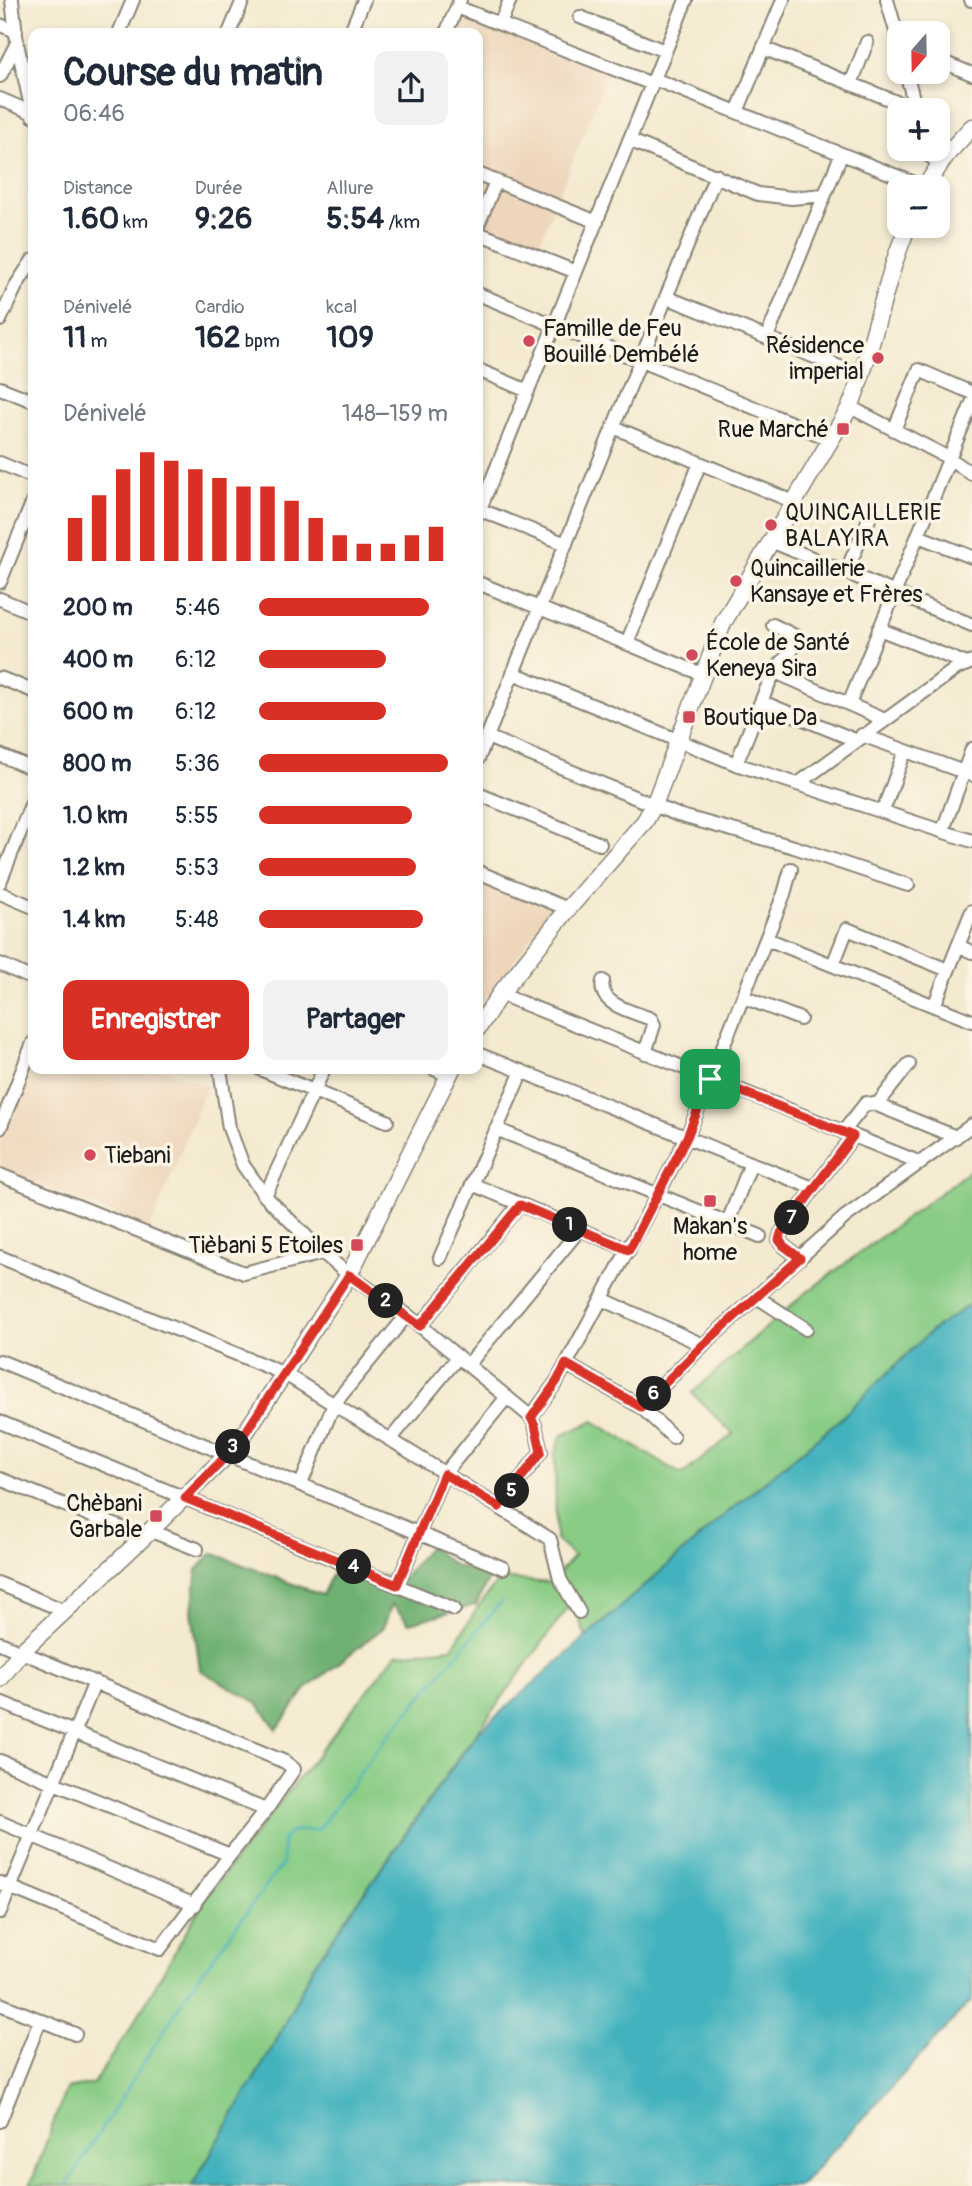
<!DOCTYPE html>
<html lang="fr">
<meta charset="utf-8">
<style>
:root{--surface:#fff;--page:#f2f2f3;--text:#1f2937;--muted:#747a83;--accent:#d93025}
body{margin:0;font-family:Pangolin,sans-serif;background:var(--page);color:var(--text);height:100vh;display:flex;flex-direction:column;font-size:26px;white-space:nowrap}
*{box-sizing:border-box;margin:0}
p{font-size:23px;color:var(--muted)}
.icon{flex:none;width:38px;height:38px;fill:none;stroke:currentColor;stroke-width:2;stroke-linecap:round;stroke-linejoin:round}
.map{position:relative;flex:1;overflow:hidden}
.drawer{position:absolute;left:28px;top:28px;width:455px;height:1046px;display:flex;flex-direction:column;background:var(--surface);border-radius:14px;box-shadow:0 4px 10px #0003}
.drawer>*{flex:none}
.needle{width:46px;rotate:200deg}
.controls{position:absolute;left:887px;top:21px;display:grid;gap:14px}
.controls a{display:grid;place-items:center;width:63px;height:63px;border-radius:14px;background:var(--surface);box-shadow:0 4px 10px #0003;font-size:35px}
.pin{position:absolute;display:grid;place-items:center;width:60px;height:60px;color:#fff;margin:-30px;border-radius:14px;box-shadow:0 4px 10px #0006}
.km{position:absolute;width:35px;height:35px;margin:-18px;border-radius:50%;background:#222;color:#fff;font-size:19px;line-height:35px;text-align:center}
.round{display:grid;place-items:center;flex:none;width:74px;height:74px;border-radius:14px;background:var(--page)}
.head{display:flex;align-items:center;justify-content:space-between;height:119px;padding:0 35px}
h1{font-size:38px;font-weight:700;line-height:52px}
.figures{display:grid;grid-template-columns:repeat(3,1fr);gap:10px;height:119px;padding:7px 35px}
.figures div{display:grid;align-content:center}
.figures b{font-size:30px;font-weight:700}
.figures small{font-size:19px;font-weight:400}
.figures p{font-size:19px}
.chart{height:196px;padding:14px 35px}
.chart p{display:flex;justify-content:space-between}
.chart svg{width:100%;height:126px;margin-top:7px;stroke:var(--accent);stroke-width:6}
.primary-button{display:flex;gap:14px;margin-top:auto;padding:14px 35px}
.primary-button a{flex:1;height:80px;border-radius:14px;background:var(--accent);color:#fff;font-size:28px;font-weight:700;line-height:80px;text-align:center}
.primary-button a+a{background:var(--page);color:var(--text)}
ul{padding:0 35px;list-style:none;font-size:23px}
li{display:grid;grid-template-columns:112px 84px 1fr;align-items:center;height:52px}
li i{height:18px;border-radius:9px;background:var(--accent)}
.map>svg:first-child{display:block}
.built{fill:#eed6bb}
.green{fill:#89cc85;stroke:#527450;stroke-width:2}
.forest{fill:#6eb072;stroke:#456647;stroke-width:2}
.water{fill:#43b2be;stroke:#30676d;stroke-width:2}
.lines{fill:none;stroke-linecap:round;stroke-linejoin:round}
.stream{stroke:#43b2be;stroke-width:2.5}
.minor-casing{stroke:#888376;stroke-width:16}
.major-casing{stroke:#888376;stroke-width:19}
.minor{stroke:#fff;stroke-width:12}
.major{stroke:#fff;stroke-width:16}
.route-casing{stroke:#fff;stroke-width:14}
.route{stroke:#d93025;stroke-width:9}
.poi-dot{fill:#d1495b;stroke:#fcf5e5;stroke-width:2.5}
.labels{text-anchor:middle;dominant-baseline:central;stroke-width:7;stroke-linejoin:round;paint-order:stroke}
.poi-label{font-size:23px;fill:#1c1c1c;stroke:#fcf5e5;text-anchor:start}
</style>
<div class="map">
<svg width="972" height="2186" viewBox="0 0 972 2186">
<rect width="100%" height="100%" fill="#fcf5e5"/>
<filter id="ink" filterUnits="userSpaceOnUse"><feTurbulence type="fractalNoise" baseFrequency=".0143" numOctaves="2"/><feDisplacementMap in="SourceGraphic" scale="14" xChannelSelector="R" yChannelSelector="G"/><feConvolveMatrix kernelMatrix="1 2 1 2 8 2 1 2 1" color-interpolation-filters="sRGB"/></filter>
<filter id="wash" filterUnits="userSpaceOnUse"><feTurbulence type="fractalNoise" baseFrequency=".00686" numOctaves="4" result="noise"/><feDisplacementMap in="SourceGraphic" scale="28" xChannelSelector="R" yChannelSelector="G"/><feGaussianBlur stdDeviation="1.57" result="paint"/><feColorMatrix in="noise" values="0 0 0 0 0 0 0 0 0 0 0 0 0 0 0 0 0 1.4 0 .05"/><feComposite in="paint" operator="in"/></filter>
<g filter="url(#wash)">
<rect width="100%" height="100%" fill="#f4ead0"/>
<path class="built" d="M 466,6 L 611,66 L 535,254 L 478,230 L 478,33 L 455,33 Z
M 478,878 L 554,906 L 478,1010 Z
M 33,1058 L 33,1069 L 164,1069 L 207,1086 L 150,1229 L 0,1169 L 0,1141 Z"/>
<path class="green" d="M 972,1169 L 972,1303 L 931,1332 L 838,1421 L 727,1513 L 586,1638 L 572,1602 L 456,1761 L 313,1966 L 275,2043 L 192,2186 L 30,2186 L 66,2089 L 93,2084 L 135,2021 L 206,1897 L 396,1654 L 452,1648 L 478,1607 L 500,1578 L 550,1583 L 574,1556 L 556,1540 L 555,1453 L 561,1436 L 593,1421 L 682,1475 L 733,1434 L 692,1393 L 803,1295 Z"/>
<path class="forest" d="M 429,1546 L 455,1566 L 491,1574 L 476,1605 L 409,1623 L 392,1604 L 383,1628 L 306,1689 L 277,1729 L 256,1702 L 200,1670 L 192,1611 L 197,1570 L 212,1553 L 322,1595 L 336,1566 L 402,1580 Z"/>
<path class="water" d="M 972,1303 L 972,2000 L 800,2186 L 192,2186 L 275,2043 L 313,1966 L 477,1733 L 727,1513 L 838,1421 L 931,1331 Z"/>
<g class="lines">
<path class="stream" d="M 66,2186 L 192,1986 L 283,1863 L 283,1839 L 292,1831 L 318,1830 L 383,1742 L 502,1601"/>
</g>
</g>
<g filter="url(#ink)">
<g class="lines">
<g class="minor-casing">
<path id="minor" d="M 12,0 L 17,43 L 33,116
M 887,0 L 900,45
M 971,0 L 972,0
M 457,7 L 652,84
M 580,17 L 665,51
M 500,24 L 510,0
M 0,25 L 16,31
M 119,33 L 133,0
M 229,33 L 243,0
M 350,33 L 364,0
M 446,33 L 460,0
M 763,48 L 916,110
M 938,60 L 972,74
M 906,72 L 916,110
M 0,76 L 17,43
M 654,79 L 924,187
M 851,84 L 867,42
M 0,99 L 33,113
M 737,112 L 783,0
M 629,140 L 758,194 L 792,198 L 824,195
M 926,149 L 927,154 L 940,164
M 478,174 L 597,222
M 478,225 L 496,181
M 478,233 L 576,272
M 478,294 L 830,439
M 666,297 L 862,376
M 0,320 L 17,284 L 33,260
M 767,337 L 841,155
M 478,370 L 528,391
M 0,388 L 33,401
M 850,407 L 949,458 L 972,474
M 613,427 L 794,502
M 894,430 L 919,370 L 972,393
M 0,463 L 33,477
M 478,509 L 566,544
M 480,509 L 686,0
M 918,536 L 972,557
M 771,541 L 972,625
M 846,572 L 869,519
M 0,582 L 33,501
M 478,583 L 702,674
M 0,599 L 33,613
M 879,629 L 967,664
M 627,643 L 700,463
M 775,672 L 885,720
M 513,673 L 736,764 L 972,841
M 0,678 L 33,691
M 762,702 L 855,740
M 849,704 L 972,403
M 862,735 L 972,775
M 487,737 L 678,815 L 794,847 L 908,885
M 0,755 L 33,769
M 478,759 L 716,175
M 736,764 C 749,734 759,702 774,673 C 782,660 794,653 797,637 L 773,625
M 799,783 L 957,668 L 972,662
M 478,794 L 600,844
M 883,811 L 905,751
M 943,830 L 972,749
M 478,872 L 568,909
M 0,882 L 33,800
M 0,893 L 33,907
M 767,939 L 972,1021
M 958,946 L 972,952
M 0,964 L 33,979
M 833,965 L 847,929 L 948,970
M 603,981 C 597,1005 634,1012 651,1019 L 654,1025 L 645,1053
M 500,994 L 921,1163
M 743,997 L 800,1019
M 934,1006 L 972,911
M 478,1054 L 813,1188
M 220,1069 L 229,1128 L 243,1165 L 265,1196 L 323,1253 L 349,1275 L 407,1315 L 531,1417 L 535,1425 L 541,1452 L 499,1507
M 260,1069 L 387,1121
M 434,1069 L 448,1075
M 877,1105 L 956,1137
M 0,1128 L 33,1043
M 496,1129 L 760,1236
M 843,1132 L 866,1103 L 877,1105 L 909,1064
M 0,1175 L 244,1273 L 323,1253
M 472,1184 L 629,1250
M 265,1196 L 324,1069
M 728,1222 L 751,1163
M 0,1257 L 285,1374 L 550,1539 L 560,1579 L 579,1612
M 440,1258 L 522,1071
M 800,1258 L 784,1246 L 779,1240 L 781,1233 L 853,1136
M 757,1297 L 806,1329
M 602,1299 L 703,1345
M 420,1326 L 520,1204
M 0,1361 L 503,1568
M 566,1364 L 641,1407 L 673,1437
M 468,1365 L 580,1229
M 641,1407 L 703,1345 L 845,1217 L 972,1125
M 531,1417 L 557,1381 L 658,1194 L 687,1137 L 784,894 L 791,869
M 0,1422 L 454,1609
M 390,1440 L 458,1357
M 0,1479 L 144,1537
M 301,1484 L 334,1404 L 407,1315
M 151,1531 L 197,1549
M 0,1584 L 65,1611
M 397,1585 L 444,1474 L 507,1397
M 0,1643 L 285,1762 L 294,1769 L 266,1810 L 230,1855 L 160,1949 L 0,1883
M 0,1702 L 266,1810
M 0,1761 L 230,1855
M 0,1822 L 195,1905
M 0,1912 L 95,1682
M 0,2004 L 75,2034
M 0,2121 L 40,2020"/>
</g>
<g class="major-casing">
<path id="major" d="M 925,187 L 947,154 L 972,127
M 478,1028 L 500,994 L 568,909 L 645,821 L 654,805 L 723,623 L 850,407 C 874,348 883,284 908,226
M 0,1679 L 21,1652 L 144,1537 L 228,1454 L 247,1430 L 349,1275 L 452,1069"/>
</g>
<use href="#minor" class="minor"/>
<use href="#major" class="major"/>
</g>
</g>
<g class="lines" filter="url(#ink)">
<g class="route-casing">
<path id="route" d="M 710,1079 L 853,1136 L 781,1233 L 779,1240 L 784,1246 L 800,1258 L 703,1345 L 641,1407 L 566,1364 L 557,1381 L 531,1418 L 535,1425 L 541,1452 L 499,1507 L 444,1474 L 397,1585 L 185,1498 L 228,1454 L 247,1430 L 349,1275 L 420,1326 L 520,1205 L 629,1250 L 687,1137 Z"/>
</g>
<use href="#route" class="route"/>
</g>
<g class="poi-dot">
<circle cx="529" cy="341" r="7"/>
<circle cx="878" cy="358" r="7"/>
<rect x="836" y="422" width="14" height="14" rx="3.5"/>
<circle cx="771" cy="525" r="7"/>
<circle cx="736" cy="581" r="7"/>
<circle cx="692" cy="655" r="7"/>
<rect x="682" y="710" width="14" height="14" rx="3.5"/>
<circle cx="90" cy="1155" r="7"/>
<rect x="703" y="1194" width="14" height="14" rx="3.5"/>
<rect x="350" y="1238" width="14" height="14" rx="3.5"/>
<rect x="149" y="1509" width="14" height="14" rx="3.5"/>
</g>
<g class="labels">
<g class="poi-label">
<text x="543" y="328">Famille de Feu<tspan x="543" dy="26">Bouillé Dembélé</tspan></text>
<text x="864" y="345" text-anchor="end">Résidence<tspan x="864" dy="26">imperial</tspan></text>
<text x="829" y="429" text-anchor="end">Rue Marché</text>
<text x="785" y="512">QUINCAILLERIE<tspan x="785" dy="26">BALAYIRA</tspan></text>
<text x="750" y="568">Quincaillerie<tspan x="750" dy="26">Kansaye et Frères</tspan></text>
<text x="706" y="642">École de Santé<tspan x="706" dy="26">Keneya Sira</tspan></text>
<text x="703" y="717">Boutique Da</text>
<text x="104" y="1155">Tiebani</text>
<text x="710" y="1226" text-anchor="middle">Makan's<tspan x="710" dy="26">home</tspan></text>
<text x="343" y="1245" text-anchor="end">Tièbani 5 Etoiles</text>
<text x="142" y="1503" text-anchor="end">Chèbani<tspan x="142" dy="26">Garbale</tspan></text>
</g>
</g>
</svg>
<div class="controls">
<a><svg class="needle" viewBox="-14 -14 28 28"><path d="M0-13l5 13h-10z" fill="#e53935"/><path d="M0 13l5-13h-10z" fill="#747a83"/></svg></a>
<a>+</a>
<a>−</a>
</div>
<div class="pin" style="left:710px;top:1079px;background:#1e9e55"><svg class="icon" aria-label="arrive" viewBox="0 0 24 24"><path d="M6 21V4h12l-3 4 3 4H6"/></svg></div>
<b class="km" style="left:570px;top:1225px">1</b>
<b class="km" style="left:386px;top:1301px">2</b>
<b class="km" style="left:233px;top:1447px">3</b>
<b class="km" style="left:354px;top:1567px">4</b>
<b class="km" style="left:512px;top:1491px">5</b>
<b class="km" style="left:654px;top:1394px">6</b>
<b class="km" style="left:792px;top:1218px">7</b>
<section class="drawer">
<div class="head"><div><h1>Course du matin</h1><p>06:46</p></div><a class="round"><svg class="icon" aria-label="share" viewBox="0 0 24 24"><path d="M12 15V3M7 8l5-5 5 5M5 13v7h14v-7"/></svg></a></div>
<div class="figures">
<div><p>Distance</p><b>1.60<small> km</small></b></div>
<div><p>Durée</p><b>9:26</b></div>
<div><p>Allure</p><b>5:54<small> /km</small></b></div>
</div>
<div class="figures">
<div><p>Dénivelé</p><b>11<small> m</small></b></div>
<div><p>Cardio</p><b>162<small> bpm</small></b></div>
<div><p>kcal</p><b>109</b></div>
</div>
<div class="chart"><p><span>Dénivelé</span>148–159 m</p>
<svg viewBox="0 0 160 44" preserveAspectRatio="none"><path d="M5 44V29M15 44V21M25 44V12M35 44V6M45 44V9M55 44V12M65 44V15M75 44V18M85 44V18M95 44V23M105 44V29M115 44V35M125 44V38M135 44V38M145 44V35M155 44V32"/></svg>
</div>
<ul>
<li><b>200 m</b>5:46<i style="width:90%"></i></li>
<li><b>400 m</b>6:12<i style="width:67%"></i></li>
<li><b>600 m</b>6:12<i style="width:67%"></i></li>
<li><b>800 m</b>5:36<i style="width:100%"></i></li>
<li><b>1.0 km</b>5:55<i style="width:81%"></i></li>
<li><b>1.2 km</b>5:53<i style="width:83%"></i></li>
<li><b>1.4 km</b>5:48<i style="width:87%"></i></li>
</ul>
<div class="primary-button"><a>Enregistrer</a><a>Partager</a></div>
</section>
</div>
